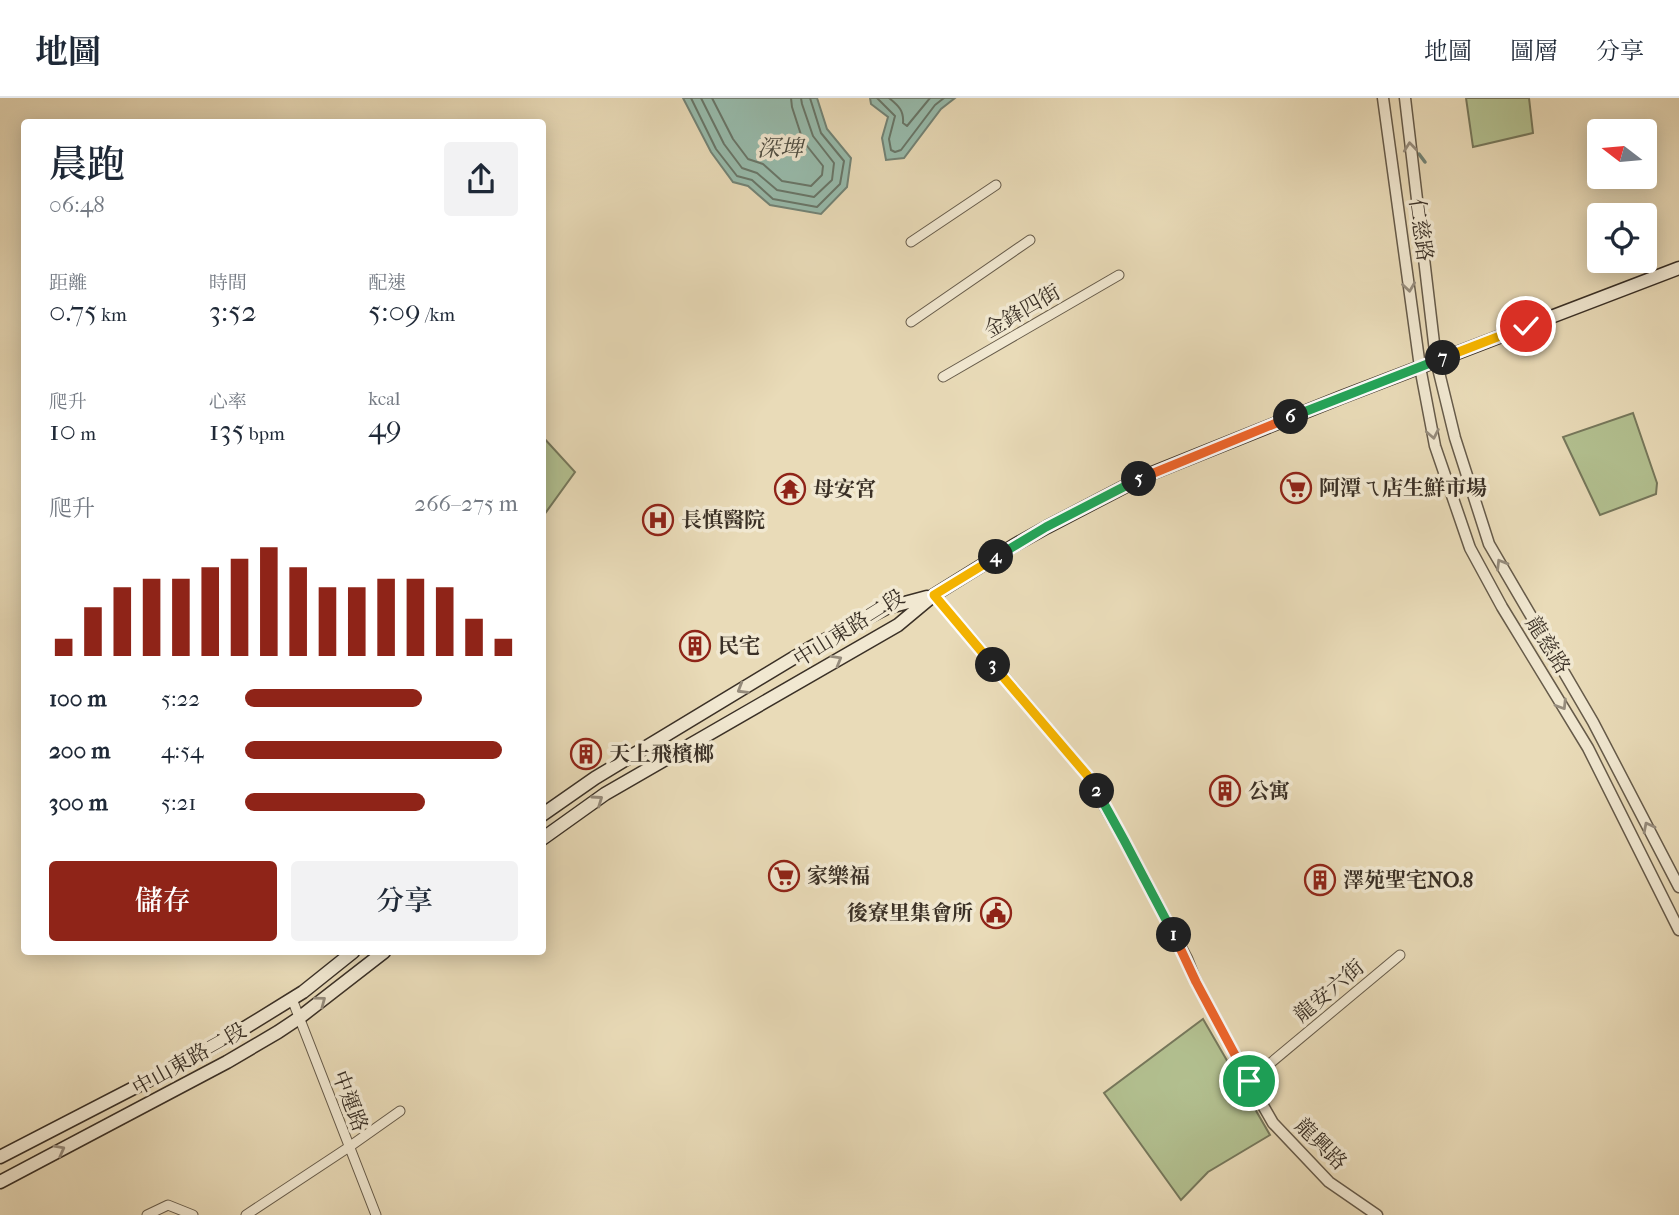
<!DOCTYPE html>
<html lang="zh-TW">
<meta charset="utf-8">
<style>
:root{--surface:#fff;--page:#f2f2f3;--text:#1f2937;--muted:#747a83;--line:#e0e1e3;--accent:#8f2418}
body{margin:0;font-family:"IM FELL French Canon","Noto Serif TC",serif;background:var(--page);color:var(--text);height:100vh;display:flex;flex-direction:column;font-size:26px;white-space:nowrap}
*{box-sizing:border-box;margin:0}
p{font-size:23px;color:var(--muted)}
.icon{flex:none;width:38px;height:38px;fill:none;stroke:currentColor;stroke-width:2;stroke-linecap:round;stroke-linejoin:round}
.map{position:relative;flex:1;overflow:hidden}
.drawer{position:absolute;left:21px;top:21px;width:525px;height:836px;display:flex;flex-direction:column;background:var(--surface);border-radius:7px;box-shadow:0 4px 18px #0003}
.drawer>*{flex:none}
.needle{width:46px;rotate:286deg}
.controls{position:absolute;left:1587px;top:21px;display:grid;gap:14px}
.controls a{display:grid;place-items:center;width:70px;height:70px;border-radius:7px;background:var(--surface);box-shadow:0 4px 18px #0003;font-size:35px}
.pin{position:absolute;display:grid;place-items:center;width:60px;height:60px;color:#fff;margin:-30px;border:4px solid #fff;border-radius:50%;box-shadow:0 2px 7px #0007}
.km{position:absolute;width:35px;height:35px;margin:-18px;border-radius:50%;background:#222;color:#fff;font-size:19px;line-height:35px;text-align:center}
.round{display:grid;place-items:center;flex:none;width:74px;height:74px;border-radius:7px;background:var(--page)}
.headline{display:flex;align-items:center;justify-content:space-between;height:119px;padding:0 28px}
h1{font-size:38px;font-weight:600;line-height:52px}
.figures{display:grid;grid-template-columns:repeat(3,1fr);gap:10px;height:119px;padding:7px 28px}
.figures div{display:grid;align-content:center}
.figures b{font-size:30px;font-weight:600}
.figures small{font-size:19px;font-weight:400}
.figures p{font-size:19px}
.chart{height:196px;padding:14px 28px}
.chart p{display:flex;justify-content:space-between}
.chart svg{width:100%;height:126px;margin-top:7px;stroke:var(--accent);stroke-width:6}
.cta{display:flex;gap:14px;margin-top:auto;padding:14px 28px}
.cta a{flex:1;height:80px;border-radius:7px;background:var(--accent);color:#fff;font-size:28px;font-weight:600;line-height:80px;text-align:center}
.cta a+a{background:var(--page);color:var(--text)}
ul{padding:0 28px;list-style:none;font-size:23px}
li{display:grid;grid-template-columns:112px 84px 1fr;align-items:center;height:52px}
li i{height:18px;border-radius:9px;background:var(--accent)}
header{display:flex;align-items:center;gap:42px;box-sizing:border-box;height:98px;padding:0 35px;background:var(--surface);border-bottom:2px solid var(--line)}
header strong{font-size:33px}
nav{display:flex;gap:38px;margin-inline-start:auto;font-size:24px}
.map>svg:first-child{display:block}
.green{fill:#b3c191;stroke:#76785c;stroke-width:2}
.water{fill:#97bbac;stroke:#728376;stroke-width:2}
.lines{fill:none;stroke-linecap:round;stroke-linejoin:round}
.shore{stroke:#687669;stroke-width:2}
.stream{stroke:#728376;stroke-width:3.5}
.minor-casing{stroke:#665b4a;stroke-width:11}
.tertiary-casing{stroke:#665b4a;stroke-width:13}
.secondary-casing{stroke:#3a3026;stroke-width:15}
.minor{stroke:#f1e8d1;stroke-width:9}
.tertiary{stroke:#f1e8d1;stroke-width:10}
.secondary{stroke:#f1e8d1;stroke-width:12}
.oneway{stroke:#968c7c}
.split-1-casing{stroke:#fff;stroke-width:14}
.split-2-casing{stroke:#fff;stroke-width:14}
.split-3-casing{stroke:#fff;stroke-width:14}
.split-4-casing{stroke:#fff;stroke-width:14}
.split-5-casing{stroke:#fff;stroke-width:14}
.split-6-casing{stroke:#fff;stroke-width:14}
.split-7-casing{stroke:#fff;stroke-width:14}
.split-8-casing{stroke:#fff;stroke-width:14}
.split-1{stroke:#f0652b;stroke-width:9}
.split-2{stroke:#22a559;stroke-width:9}
.split-3{stroke:#f5b400;stroke-width:9}
.split-4{stroke:#f5b400;stroke-width:9}
.split-5{stroke:#22a559;stroke-width:9}
.split-6{stroke:#f0652b;stroke-width:9}
.split-7{stroke:#22a559;stroke-width:9}
.split-8{stroke:#f5b400;stroke-width:9}
.labels{text-anchor:middle;dominant-baseline:central;stroke-width:7;stroke-linejoin:round;paint-order:stroke}
.street-label{font-size:21px;fill:#3a3026;stroke:#f1e8d1}
.poi-label{font-size:21px;font-weight:bold;fill:#3a3026;stroke:#f1e8d1;text-anchor:start}
.water-label{font-size:23px;font-style:italic;fill:#4d4c41;stroke:#f1e8d1}
</style>
<header>
<strong>地圖</strong>
<nav><a>地圖</a><a>圖層</a><a>分享</a></nav>
</header>
<div class="map">
<svg width="1679" height="1117" viewBox="0 0 1679 1117">
<rect width="100%" height="100%" fill="#e9dbb8"/>
<filter id="stains"><feTurbulence type="fractalNoise" baseFrequency=".00286" numOctaves="4"/><feColorMatrix values="0 0 0 0 .2 0 0 0 0 .09 0 0 0 0 .02 0 0 0 .5 -.17"/></filter>
<radialGradient id="worn" r=".72"><stop offset=".6" stop-color="#630" stop-opacity="0"/><stop offset="1" stop-color="#630" stop-opacity=".3"/></radialGradient>
<path class="green" d="M 1466,0 L 1529,0 L 1533,35 L 1473,49 Z
M 1633,315 L 1657,385 L 1656,396 L 1600,417 L 1563,339 Z
M 542,338 L 575,374 L 544,417 L 542,415 Z
M 1203,921 L 1270,1037 L 1208,1074 L 1181,1102 L 1104,995 Z"/>
<path class="water" d="M 683,0 L 817,0 L 827,31 L 851,60 L 847,89 L 821,116 L 770,107 L 748,88 L 733,84 L 711,54 Z
M 870,0 L 955,0 L 941,11 L 904,60 L 886,62 L 882,40 L 888,19 L 871,6 Z"/>
<g class="lines">
<path class="shore" d="M 691,0 L 716,51 L 737,78 L 752,82 L 773,101 L 817,109 L 840,86 L 844,63 L 821,35 L 810,0
M 701,0 L 724,46 L 742,70 L 757,75 L 777,92 L 814,99 L 832,82 L 834,65 L 813,38 L 802,6 L 801,0
M 712,0 L 733,41 L 748,61 L 763,66 L 782,83 L 811,88 L 822,77 L 823,68 L 803,43 L 792,9 L 791,0
M 877,0 L 895,18 L 889,41 L 891,52 L 895,54 L 901,52 L 935,7 L 944,0
M 889,0 C 899,8 904,13 903,25 L 907,28 L 930,0"/>
<path class="stream" d="M 1419,56 L 1425,64"/>
<g class="minor-casing">
<path id="minor" d="M 911,144 L 996,87
M 911,224 L 1030,142
M 943,279 L 1119,177
M 292,901 L 376,1117
M 1249,983 L 1400,857
M 147,1117 L 168,1107 L 193,1117
M 246,1117 L 349,1049 L 400,1013"/>
</g>
<g class="tertiary-casing">
<path id="tertiary" d="M 1383,0 L 1420,269 L 1435,348 L 1470,450 L 1502,509 L 1588,650 L 1679,832
M 1405,0 L 1436,262 L 1455,340 L 1489,446 L 1593,624 L 1679,789
M 934,497 L 1087,677 L 1124,742 L 1187,861 L 1196,884 L 1249,983 L 1273,1025 L 1329,1084 L 1377,1117"/>
</g>
<g class="secondary-casing">
<path id="secondary" d="M 542,717 L 595,680 L 810,550 L 886,510 L 927,499
M 542,741 L 605,696 L 898,527 L 934,497 L 1013,448 L 1047,429 L 1145,378 L 1342,299 L 1679,170
M 0,1059 L 217,947 L 303,894 L 353,854
M 0,1084 L 227,964 L 278,934 L 299,920 L 384,854"/>
</g>
<use href="#minor" class="minor"/>
<use href="#tertiary" class="tertiary"/>
<use href="#secondary" class="secondary"/>
</g>
<defs><path id="oneway-chevron" d="M-2-3.5L2.5 0L-2 3.5" fill="none" stroke-width="1.6" stroke-linecap="round" stroke-linejoin="round" transform="scale(1.75)"/></defs>
<g class="oneway">
<use href="#oneway-chevron" transform="translate(1410 49) rotate(-96)"/>
<use href="#oneway-chevron" transform="translate(1409 189) rotate(82)"/>
<use href="#oneway-chevron" transform="translate(1433 336) rotate(79)"/>
<use href="#oneway-chevron" transform="translate(1501 466) rotate(-121)"/>
<use href="#oneway-chevron" transform="translate(837 562) rotate(-30)"/>
<use href="#oneway-chevron" transform="translate(742 591) rotate(149)"/>
<use href="#oneway-chevron" transform="translate(1562 607) rotate(58)"/>
<use href="#oneway-chevron" transform="translate(598 702) rotate(-35)"/>
<use href="#oneway-chevron" transform="translate(1648 729) rotate(-117)"/>
<use href="#oneway-chevron" transform="translate(321 903) rotate(-37)"/>
<use href="#oneway-chevron" transform="translate(60 1052) rotate(-28)"/>
</g>
<g class="lines">
<g class="split-1-casing">
<path id="split-1" d="M 1174,837 L 1196,884 L 1249,983"/>
</g>
<g class="split-2-casing">
<path id="split-2" d="M 1097,693 L 1124,742 L 1174,837"/>
</g>
<g class="split-3-casing">
<path id="split-3" d="M 993,567 L 1087,677 L 1097,693"/>
</g>
<g class="split-4-casing">
<path id="split-4" d="M 993,567 L 934,497 L 996,459"/>
</g>
<g class="split-5-casing">
<path id="split-5" d="M 996,459 L 1046,429 L 1139,381"/>
</g>
<g class="split-6-casing">
<path id="split-6" d="M 1139,381 L 1291,319"/>
</g>
<g class="split-7-casing">
<path id="split-7" d="M 1291,319 L 1443,260"/>
</g>
<g class="split-8-casing">
<path id="split-8" d="M 1443,260 L 1526,228"/>
</g>
<use href="#split-1" class="split-1"/>
<use href="#split-2" class="split-2"/>
<use href="#split-3" class="split-3"/>
<use href="#split-4" class="split-4"/>
<use href="#split-5" class="split-5"/>
<use href="#split-6" class="split-6"/>
<use href="#split-7" class="split-7"/>
<use href="#split-8" class="split-8"/>
</g>
<defs>
<g id="supermarket-ring" transform="scale(1.575)"><circle r="9.5" fill="#f1e8d1" stroke="#8f2418" stroke-width="1.5"/><path d="M-6-5.5h2.5l.6 2H6L4.5 2H-2.5L-4.4-4H-6ZM-1.5 3.2a1.3 1.3 0 1 0 .1 0ZM3 3.2a1.3 1.3 0 1 0 .1 0Z" fill="#8f2418"/></g>
<g id="temple-ring" transform="scale(1.575)"><circle r="9.5" fill="#f1e8d1" stroke="#8f2418" stroke-width="1.5"/><path d="M0-6L5-2H3V0L6.5 2.5H4V6H1.5V3h-3V6H-4V2.5H-6.5L-3 0V-2H-5Z" fill="#8f2418"/></g>
<g id="hospital-ring" transform="scale(1.575)"><circle r="9.5" fill="#f1e8d1" stroke="#8f2418" stroke-width="1.5"/><path d="M-5-5h3v3.5h4V-5h3V5h-3V1.5h-4V5h-3Z" fill="#8f2418"/></g>
<g id="building-ring" transform="scale(1.575)"><circle r="9.5" fill="#f1e8d1" stroke="#8f2418" stroke-width="1.5"/><path d="M-4-6H4V6H1V3H-1V6H-4ZM-2.5-4.3h1.7v1.8h-1.7ZM.8-4.3h1.7v1.8H.8ZM-2.5-1h1.7V.8h-1.7ZM.8-1h1.7V.8H.8Z" fill="#8f2418"/></g>
<g id="civic-ring" transform="scale(1.575)"><circle r="9.5" fill="#f1e8d1" stroke="#8f2418" stroke-width="1.5"/><path d="M-.6-6.5H3V-4.5H.6V-3L4-1V1h2V6H-6V1h2V-1L-.6-3ZM-1.2 2.5V6h2.4V2.5Z" fill="#8f2418"/></g>
</defs>
<g fill-rule="evenodd">
<use href="#supermarket-ring" x="1296" y="390"/>
<use href="#temple-ring" x="790" y="391"/>
<use href="#hospital-ring" x="658" y="422"/>
<use href="#building-ring" x="695" y="548"/>
<use href="#building-ring" x="586" y="656"/>
<use href="#building-ring" x="1225" y="693"/>
<use href="#supermarket-ring" x="784" y="778"/>
<use href="#building-ring" x="1320" y="782"/>
<use href="#civic-ring" x="996" y="815"/>
</g>
<g class="labels">
<g class="street-label">
<text transform="translate(1421 132) rotate(82)">仁慈路</text>
<text transform="translate(1022 213) rotate(-30)">金鋒四街</text>
<text transform="translate(849 530) rotate(-32)">中山東路二段</text>
<text transform="translate(1548 547) rotate(58)">龍慈路</text>
<text transform="translate(1329 893) rotate(-40)">龍安六街</text>
<text transform="translate(189 961) rotate(-29)">中山東路二段</text>
<text transform="translate(350 1003) rotate(69)">中運路</text>
<text transform="translate(1321 1046) rotate(45)">龍興路</text>
</g>
<g class="poi-label">
<text x="1319" y="390">阿潭ㄟ店生鮮市場</text>
<text x="813" y="391">母安宮</text>
<text x="681" y="422">長慎醫院</text>
<text x="718" y="548">民宅</text>
<text x="609" y="656">天上飛檳榔</text>
<text x="1248" y="693">公寓</text>
<text x="807" y="778">家樂福</text>
<text x="1343" y="782">澤苑聖宅NO.8</text>
<text x="973" y="815" text-anchor="end">後寮里集會所</text>
</g>
<g class="water-label">
<text x="780" y="50">深埤</text>
</g>
</g>
<rect width="100%" height="100%" filter="url(#stains)"/>
<rect width="100%" height="100%" fill="url(#worn)"/>
</svg>
<div class="controls">
<a><svg class="needle" viewBox="-14 -14 28 28"><path d="M0-13l5 13h-10z" fill="#e53935"/><path d="M0 13l5-13h-10z" fill="#747a83"/></svg></a>
<a><svg class="icon" aria-label="locate" viewBox="0 0 24 24"><circle cx="12" cy="12" r="6"/><path d="M12 2v4M12 18v4M2 12h4M18 12h4"/></svg></a>
</div>
<div class="pin" style="left:1249px;top:983px;background:#1e9e55"><svg class="icon" aria-label="arrive" viewBox="0 0 24 24"><path d="M6 21V4h12l-3 4 3 4H6"/></svg></div>
<div class="pin" style="left:1526px;top:228px;background:#d93025"><svg class="icon" aria-label="check" viewBox="0 0 24 24"><path d="M5 12l5 5 9-10"/></svg></div>
<b class="km" style="left:1174px;top:837px">1</b>
<b class="km" style="left:1097px;top:693px">2</b>
<b class="km" style="left:993px;top:567px">3</b>
<b class="km" style="left:996px;top:459px">4</b>
<b class="km" style="left:1139px;top:381px">5</b>
<b class="km" style="left:1291px;top:319px">6</b>
<b class="km" style="left:1443px;top:260px">7</b>
<section class="drawer">
<div class="headline"><div><h1>晨跑</h1><p>06:48</p></div><a class="round"><svg class="icon" aria-label="share" viewBox="0 0 24 24"><path d="M12 15V3M7 8l5-5 5 5M5 13v7h14v-7"/></svg></a></div>
<div class="figures">
<div><p>距離</p><b>0.75<small> km</small></b></div>
<div><p>時間</p><b>3:52</b></div>
<div><p>配速</p><b>5:09<small> /km</small></b></div>
</div>
<div class="figures">
<div><p>爬升</p><b>10<small> m</small></b></div>
<div><p>心率</p><b>135<small> bpm</small></b></div>
<div><p>kcal</p><b>49</b></div>
</div>
<div class="chart"><p><span>爬升</span>266–275 m</p>
<svg viewBox="0 0 160 44" preserveAspectRatio="none"><path d="M5 44V38M15 44V27M25 44V20M35 44V17M45 44V17M55 44V13M65 44V10M75 44V6M85 44V13M95 44V20M105 44V20M115 44V17M125 44V17M135 44V20M145 44V31M155 44V38"/></svg>
</div>
<ul>
<li><b>100 m</b>5:22<i style="width:65%"></i></li>
<li><b>200 m</b>4:54<i style="width:94%"></i></li>
<li><b>300 m</b>5:21<i style="width:66%"></i></li>
</ul>
<div class="cta"><a>儲存</a><a>分享</a></div>
</section>
</div>
